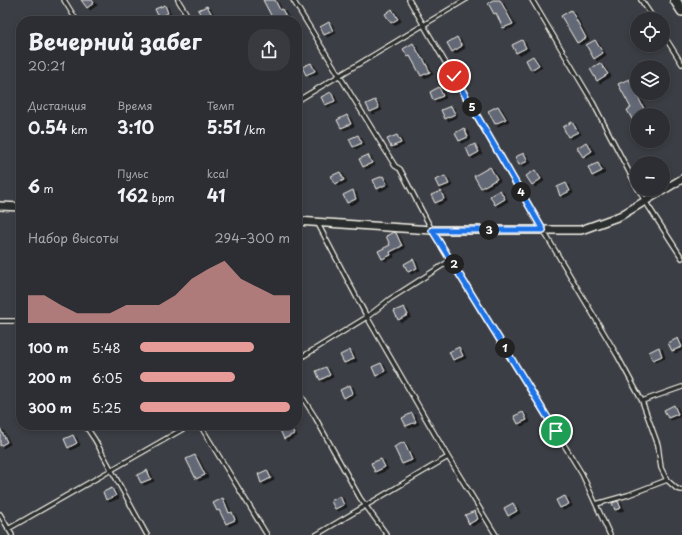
<!DOCTYPE html>
<html lang="ru">
<meta charset="utf-8">
<style>
:root{--surface:#2c2e33;--page:#383a3f;--text:#f1f3f6;--muted:#a6a8ac;--line:#484a4e;--accent:#e69b98}
body{margin:0;font-family:"Playpen Sans",sans-serif;background:var(--page);color:var(--text);height:100vh;display:flex;flex-direction:column;font-size:15px;white-space:nowrap}
*{box-sizing:border-box;margin:0}
p{font-size:13px;color:var(--muted)}
.icon{flex:none;width:22px;height:22px;fill:none;stroke:currentColor;stroke-width:2;stroke-linecap:round;stroke-linejoin:round}
.map{position:relative;flex:1;overflow:hidden}
.side{position:absolute;left:16px;top:16px;width:286px;height:414px;display:flex;flex-direction:column;background:var(--surface);border-radius:16px;box-shadow:0 2px 6px #0003,0 0 0 1px var(--line)}
.side>*{flex:none}
.buttons{position:absolute;left:630px;top:12px;display:grid;gap:8px}
.buttons a{display:grid;place-items:center;width:40px;height:40px;border-radius:50%;background:var(--surface);box-shadow:0 2px 6px #0003,0 0 0 1px var(--line);font-size:20px}
.pin{position:absolute;display:grid;place-items:center;width:34px;height:34px;color:#fff;margin:-17px;border:2px solid #fff;border-radius:50%;box-shadow:0 1px 4px #0007}
.km{position:absolute;width:20px;height:20px;margin:-10px;border-radius:50%;background:#222;color:#fff;font-size:11px;line-height:20px;text-align:center}
.round{display:grid;place-items:center;flex:none;width:42px;height:42px;border-radius:16px;background:var(--page)}
.headline{display:flex;align-items:center;justify-content:space-between;height:68px;padding:0 12px}
h1{font-size:22px;font-weight:700;line-height:30px}
.figures{display:grid;grid-template-columns:repeat(3,1fr);gap:6px;height:68px;padding:4px 12px}
.figures div{display:grid;align-content:center}
.figures b{font-size:17px;font-weight:700}
.figures small{font-size:11px;font-weight:400}
.figures p{font-size:11px}
.chart{height:112px;padding:8px 12px}
.chart p{display:flex;justify-content:space-between}
.chart svg{width:100%;height:72px;margin-top:4px;fill:var(--accent);opacity:.7}
ul{padding:0 12px;list-style:none;font-size:13px}
li{display:grid;grid-template-columns:64px 48px 1fr;align-items:center;height:30px}
li i{height:10px;border-radius:5px;background:var(--accent)}
.map>svg:first-child{display:block}
.building{fill:#646776;stroke:#f4f1e8;filter:url(#shadow)}
.lines{fill:none;stroke-linecap:round;stroke-linejoin:round}
.lane-casing{stroke:#f4f1e8;stroke-width:6}
.street-casing{stroke:#f4f1e8;stroke-width:10}
.secondary-casing{stroke:#f4f1e8;stroke-width:12}
.lane{stroke:#2a2d2e;stroke-width:3.5}
.street{stroke:#2a2d2e;stroke-width:7}
.secondary{stroke:#2a2d2e;stroke-width:9}
.route-casing{stroke:#fff;stroke-width:8}
.route{stroke:#1a73e8;stroke-width:5}
</style>
<div class="map">
<svg width="682" height="535" viewBox="0 0 682 535">
<defs>
<filter id="shadow"><feDropShadow dx="3" dy="2" stdDeviation="0" flood-color="#0009"/></filter>
</defs>
<rect width="100%" height="100%" fill="#3b3e44"/>
<filter id="ink" filterUnits="userSpaceOnUse"><feTurbulence type="fractalNoise" baseFrequency=".025" numOctaves="2"/><feDisplacementMap in="SourceGraphic" scale="8" xChannelSelector="R" yChannelSelector="G"/><feConvolveMatrix kernelMatrix="1 2 1 2 8 2 1 2 1" color-interpolation-filters="sRGB"/></filter>
<g filter="url(#ink)">
<path class="building" d="M 81,0 L 92,0 L 94,3 L 87,8 Z
M 263,0 L 275,0 L 280,10 L 282,9 L 288,21 L 274,21 Z
M 493,0 L 500,0 L 513,24 L 503,28 L 496,13 L 494,14 L 488,3 Z
M 165,5 L 168,13 L 159,18 L 155,9 Z
M 207,6 L 214,18 L 208,21 L 204,21 L 198,10 Z
M 392,9 L 398,19 L 391,23 L 385,14 Z
M 571,10 L 586,38 L 577,43 L 561,16 Z
M 329,22 L 333,31 L 324,35 L 320,27 Z
M 457,37 L 462,46 L 452,52 L 447,43 Z
M 522,40 L 526,48 L 516,53 L 512,45 Z
M 595,40 L 603,53 L 594,59 L 586,45 Z
M 413,43 L 422,59 L 423,58 L 430,72 L 421,76 L 410,56 L 408,57 L 403,49 Z
M 533,56 L 539,65 L 531,70 L 526,60 Z
M 311,63 L 315,71 L 306,75 L 302,67 Z
M 600,63 L 608,74 L 597,81 L 590,69 Z
M 629,79 L 647,115 L 637,115 L 637,128 L 627,110 L 631,108 L 618,84 Z
M 439,87 L 443,96 L 433,100 L 430,92 Z
M 331,92 L 335,101 L 325,105 L 321,97 Z
M 375,100 L 379,108 L 370,112 L 366,104 Z
M 451,106 L 455,114 L 445,119 L 441,110 Z
M 498,106 L 506,119 L 495,124 L 488,111 Z
M 347,115 L 351,124 L 341,128 L 337,120 Z
M 572,122 L 578,132 L 568,137 L 563,127 Z
M 464,128 L 468,137 L 459,141 L 455,133 Z
M 358,135 L 362,143 L 353,147 L 349,139 Z
M 397,135 L 401,143 L 391,147 L 387,139 Z
M 586,142 L 592,151 L 583,157 L 577,148 Z
M 475,144 L 479,152 L 470,157 L 466,148 Z
M 524,153 L 528,161 L 519,165 L 515,157 Z
M 368,155 L 372,163 L 363,167 L 359,159 Z
M 598,163 L 602,171 L 592,176 L 588,167 Z
M 490,167 L 497,179 L 481,188 L 474,176 Z
M 535,170 L 541,179 L 532,185 L 526,176 Z
M 340,172 L 344,180 L 335,184 L 331,176 Z
M 383,176 L 387,184 L 377,189 L 373,180 Z
M 445,176 L 449,184 L 439,188 L 435,180 Z
M 566,183 L 570,191 L 560,196 L 557,187 Z
M 353,190 L 356,199 L 347,203 L 343,195 Z
M 500,190 L 505,199 L 495,205 L 490,196 Z
M 441,191 L 444,199 L 435,203 L 431,195 Z
M 394,232 L 396,233 L 402,246 L 390,252 L 391,255 L 382,259 L 378,251 L 390,245 L 386,236 Z
M 413,259 L 417,268 L 408,272 L 404,264 Z
M 404,307 L 408,315 L 398,320 L 394,311 Z
M 678,338 L 682,347 L 672,351 L 668,343 Z
M 459,347 L 463,356 L 453,360 L 449,352 Z
M 659,347 L 662,356 L 653,360 L 649,352 Z
M 350,350 L 354,359 L 344,363 L 340,355 Z
M 381,363 L 385,371 L 376,376 L 372,367 Z
M 326,367 L 330,375 L 320,380 L 316,371 Z
M 350,385 L 353,393 L 344,398 L 340,390 Z
M 674,405 L 678,414 L 668,418 L 664,410 Z
M 523,412 L 527,420 L 518,424 L 514,416 Z
M 412,413 L 416,422 L 406,426 L 402,418 Z
M 290,426 L 294,434 L 284,439 L 280,430 Z
M 0,428 L 7,442 L 0,446 Z
M 73,435 L 77,443 L 68,448 L 64,439 Z
M 404,442 L 412,460 L 402,464 L 394,447 Z
M 195,455 L 205,475 L 196,479 L 186,459 Z
M 381,459 L 385,467 L 375,472 L 371,463 Z
M 147,470 L 151,479 L 141,483 L 137,475 Z
M 267,470 L 271,478 L 261,483 L 258,474 Z
M 112,488 L 116,496 L 106,500 L 103,492 Z
M 340,496 L 344,505 L 335,509 L 331,501 Z
M 565,496 L 569,504 L 560,508 L 556,500 Z
M 223,498 L 229,513 L 232,512 L 235,520 L 226,524 L 219,510 L 217,511 L 213,503 Z
M 618,501 L 621,508 L 615,510 L 612,503 Z
M 513,503 L 517,511 L 508,516 L 504,508 Z
M 475,511 L 478,519 L 469,524 L 465,515 Z"/>
<g class="lines">
<g class="lane-casing">
<path id="lane" d="M 64,0 L 77,21
M 178,0 L 191,21
M 293,0 L 395,166 L 400,169 L 432,230 L 582,474 L 610,535
M 409,0 L 543,230 L 617,355 L 642,401 L 658,445 L 661,468 L 667,480
M 532,0 L 591,99 L 637,187
M 641,0 L 654,19
M 663,34 L 682,64
M 297,101 L 465,0
M 638,189 L 645,201 L 682,258
M 317,222 L 367,317 L 448,457 L 496,535
M 0,321 L 21,321
M 297,360 L 367,317 L 390,299 L 451,260
M 297,389 L 315,417 L 360,498 L 387,535
M 642,401 L 682,387
M 85,425 L 95,440 L 147,535
M 200,425 L 267,535
M 596,504 L 628,495 L 667,480 L 677,489 L 682,490
M 0,514 L 12,535
M 8,529 L 190,425
M 316,535 L 448,457"/>
</g>
<g class="street-casing">
<path id="street" d="M 0,206 L 21,207
M 297,221 L 432,230 L 581,230 L 620,216 L 682,179"/>
</g>
<g class="secondary-casing">
<path id="secondary" d="M 675,0 L 682,11"/>
</g>
<use href="#lane" class="lane"/>
<use href="#street" class="street"/>
<use href="#secondary" class="secondary"/>
</g>
</g>
<g class="lines" filter="url(#ink)">
<g class="route-casing">
<path id="route" d="M 454,76 L 543,230 L 432,230 L 556,431"/>
</g>
<use href="#route" class="route"/>
</g>
</svg>
<div class="buttons">
<a><svg class="icon" aria-label="locate" viewBox="0 0 24 24"><circle cx="12" cy="12" r="6"/><path d="M12 2v4M12 18v4M2 12h4M18 12h4"/></svg></a>
<a><svg class="icon" aria-label="layers" viewBox="0 0 24 24"><path d="M12 4l9 5-9 5-9-5zM3 14l9 5 9-5"/></svg></a>
<a>+</a>
<a>−</a>
</div>
<div class="pin" style="left:556px;top:431px;background:#1e9e55"><svg class="icon" aria-label="arrive" viewBox="0 0 24 24"><path d="M6 21V4h12l-3 4 3 4H6"/></svg></div>
<div class="pin" style="left:454px;top:76px;background:#d93025"><svg class="icon" aria-label="check" viewBox="0 0 24 24"><path d="M5 12l5 5 9-10"/></svg></div>
<b class="km" style="left:505px;top:348px">1</b>
<b class="km" style="left:454px;top:264px">2</b>
<b class="km" style="left:489px;top:230px">3</b>
<b class="km" style="left:521px;top:192px">4</b>
<b class="km" style="left:472px;top:107px">5</b>
<section class="side">
<div class="headline"><div><h1>Вечерний забег</h1><p>20:21</p></div><a class="round"><svg class="icon" aria-label="share" viewBox="0 0 24 24"><path d="M12 15V3M7 8l5-5 5 5M5 13v7h14v-7"/></svg></a></div>
<div class="figures">
<div><p>Дистанция</p><b>0.54<small> km</small></b></div>
<div><p>Время</p><b>3:10</b></div>
<div><p>Темп</p><b>5:51<small> /km</small></b></div>
</div>
<div class="figures">
<div><b>6<small> m</small></b></div>
<div><p>Пульс</p><b>162<small> bpm</small></b></div>
<div><p>kcal</p><b>41</b></div>
</div>
<div class="chart"><p><span>Набор высоты</span>294–300 m</p>
<svg viewBox="0 0 160 44" preserveAspectRatio="none"><path d="M0 44V27L10 27L20 33L30 38L40 38L50 38L60 33L70 33L80 33L90 27L100 17L110 11L120 6L130 17L140 22L150 27L160 27V44z"/></svg>
</div>
<ul>
<li><b>100 m</b>5:48<i style="width:76%"></i></li>
<li><b>200 m</b>6:05<i style="width:63%"></i></li>
<li><b>300 m</b>5:25<i style="width:100%"></i></li>
</ul>
</section>
</div>
